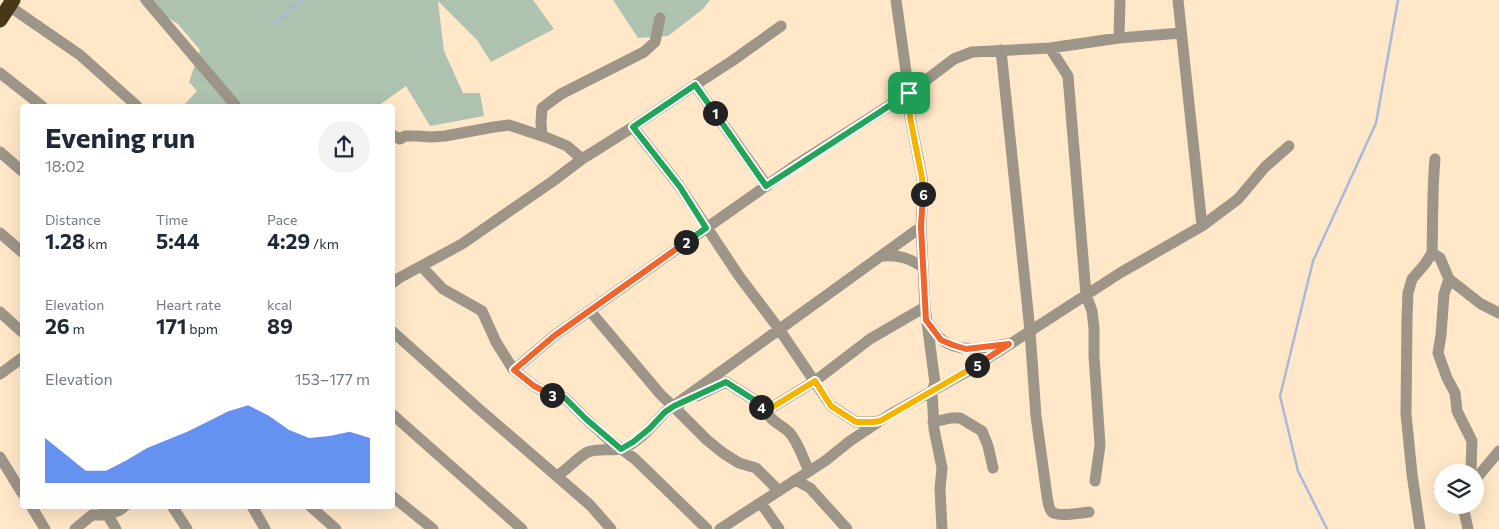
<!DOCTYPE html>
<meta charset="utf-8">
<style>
:root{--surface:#fff;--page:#f2f2f3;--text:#1f2937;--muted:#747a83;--accent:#2563eb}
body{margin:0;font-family:Commissioner,sans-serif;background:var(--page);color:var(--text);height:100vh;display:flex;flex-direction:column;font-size:19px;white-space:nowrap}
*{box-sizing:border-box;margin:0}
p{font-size:16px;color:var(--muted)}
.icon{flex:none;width:28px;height:28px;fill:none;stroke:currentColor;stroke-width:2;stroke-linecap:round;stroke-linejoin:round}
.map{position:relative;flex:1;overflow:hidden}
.panel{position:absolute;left:20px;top:104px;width:375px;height:405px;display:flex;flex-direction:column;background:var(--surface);border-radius:5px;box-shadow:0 5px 20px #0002}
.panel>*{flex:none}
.buttons{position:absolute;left:1434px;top:464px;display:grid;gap:10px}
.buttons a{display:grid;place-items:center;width:50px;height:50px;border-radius:50%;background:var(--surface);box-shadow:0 5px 20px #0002;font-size:25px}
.pin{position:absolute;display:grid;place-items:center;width:42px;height:42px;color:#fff;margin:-21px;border-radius:10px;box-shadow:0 2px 8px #0006}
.km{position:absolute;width:25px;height:25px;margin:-12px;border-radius:50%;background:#222;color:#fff;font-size:14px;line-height:25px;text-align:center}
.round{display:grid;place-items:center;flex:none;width:52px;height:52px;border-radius:26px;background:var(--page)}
.summary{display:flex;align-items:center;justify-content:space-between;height:85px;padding:0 25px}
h1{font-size:28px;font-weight:700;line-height:38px}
.figures{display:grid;grid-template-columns:repeat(3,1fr);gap:8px;height:85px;padding:5px 25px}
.figures div{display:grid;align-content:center}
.figures b{font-size:21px;font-weight:700}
.figures small{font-size:14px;font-weight:400}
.figures p{font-size:14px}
.chart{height:140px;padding:10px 25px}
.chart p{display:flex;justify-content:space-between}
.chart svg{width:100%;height:90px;margin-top:5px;fill:var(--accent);opacity:.7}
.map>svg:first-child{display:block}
.green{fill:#adc3b0}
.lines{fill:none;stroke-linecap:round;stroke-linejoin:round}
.stream{stroke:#a9b9d7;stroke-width:2.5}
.minor{stroke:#9d9587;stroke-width:11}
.highway{stroke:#47381a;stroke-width:15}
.split-1-casing{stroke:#fff;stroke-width:10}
.split-2-casing{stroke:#fff;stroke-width:10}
.split-3-casing{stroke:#fff;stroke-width:10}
.split-4-casing{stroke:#fff;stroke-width:10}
.split-5-casing{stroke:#fff;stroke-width:10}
.split-6-casing{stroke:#fff;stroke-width:10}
.split-7-casing{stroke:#fff;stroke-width:10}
.split-1{stroke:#22a559;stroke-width:6}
.split-2{stroke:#22a559;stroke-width:6}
.split-3{stroke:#f0652b;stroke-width:6}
.split-4{stroke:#22a559;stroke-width:6}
.split-5{stroke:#f5b400;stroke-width:6}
.split-6{stroke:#f0652b;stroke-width:6}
.split-7{stroke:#f5b400;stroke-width:6}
</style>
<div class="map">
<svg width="1499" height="529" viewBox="0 0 1499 529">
<rect width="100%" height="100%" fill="#ffe7c7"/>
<path class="green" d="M 139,0 L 533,0 L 554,29 L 491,62 L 477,40 L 438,1 L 444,51 L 463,93 L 480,93 L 484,116 L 430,126 L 406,86 L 378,106 L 183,106 L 197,91 L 189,82 L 200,50 L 178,24 Z
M 613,0 L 710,0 L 703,9 L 668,36 L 638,38 Z"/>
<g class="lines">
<path class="stream" d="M 274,24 L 302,0
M 1327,529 L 1298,471 L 1280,396 L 1313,261 L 1376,123 L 1398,0"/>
<path class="minor" d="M 146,0 L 236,106
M 896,0 L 909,93 L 910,117 L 922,177 L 923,191 L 921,227 L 925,307 L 935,383 L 932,391 L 934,429 L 942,468 L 940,489 L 942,529
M 1178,0 L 1202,226
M 9,6 L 80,55 L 137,106
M 1119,38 L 1120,0
M 1050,48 L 1068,76 L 1086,295 L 1092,311 L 1094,328 L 1094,356 L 1100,445 L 1095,481
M 1001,50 L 1030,331 L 1036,416 L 1047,496 C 1048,500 1048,508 1052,512 C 1058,517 1081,513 1089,512
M 0,73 L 42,106
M 695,85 L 732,61 L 781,26
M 633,127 L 695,85 L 767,186
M 392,135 L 400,139 L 405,136 L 418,136 L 431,137 L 445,136 L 494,127 L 509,125 L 548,138 L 567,146 L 582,159 L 633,127 L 680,187 L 739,276 L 779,329 L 831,406 L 856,422 L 873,422 L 879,421
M 542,136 L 541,122 L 542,108 L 561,94 L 644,52 L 655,42 L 660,18
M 0,152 L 22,171
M 1435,159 C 1432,191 1433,222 1432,253 L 1440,258 L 1449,279 L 1481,304 L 1499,313
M 0,233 L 22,252
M 883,256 C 901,255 908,258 923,267
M 421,266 L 443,289 L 482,311 L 496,342 L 513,369 L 534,386 L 555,397 L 565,398 L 586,419 L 608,439 L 635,459 L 707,529
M 1449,279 L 1444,294 L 1441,335 L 1438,353 L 1447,378 L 1455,393 L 1457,411 L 1472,441 L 1471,469 L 1467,472
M 392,283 L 399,278 L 462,244 L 553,181 L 582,159
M 590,311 L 661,395 L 674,407 L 680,404
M 0,312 L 22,332
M 927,321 C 931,327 936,335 942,340 C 961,354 986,347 1007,344
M 392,331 L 479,409 L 590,505 L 611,529
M 514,370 L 554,336 L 661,260 L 793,167 L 909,93 L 954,59 L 972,52 L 1050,48 L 1119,38 L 1181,33
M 0,374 L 22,358
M 697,396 L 726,382 L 756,401 L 766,411 C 770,421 782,425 789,432 C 799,443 803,459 809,471
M 674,407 L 707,440 L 723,453 L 739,463 L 756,468 L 779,491
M 766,411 L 815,381 L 870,339 L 925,307
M 392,414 L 522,529
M 933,422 L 951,418 L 960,418 L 982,431 L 988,446 L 993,468
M 0,457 L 22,493
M 557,476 C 567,470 580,455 588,452 C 598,448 609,451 620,449 C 636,446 654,424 665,412 L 921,227
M 795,480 L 810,488 L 847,529
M 1475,480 L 1499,451
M 392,496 L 433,529
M 761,503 L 779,529
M 1460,505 L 1464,511 L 1468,529
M 31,506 L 45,529
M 102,506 L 116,529
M 172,506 L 187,529
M 252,506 L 265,529
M 310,506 L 336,529
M 75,529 L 92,515 L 108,515 L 120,510 L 125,506
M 720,529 L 825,461 L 850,441 L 889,415 L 970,370 L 1120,273 L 1202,226 L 1238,199 L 1265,167 L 1289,146
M 1420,529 L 1412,474 L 1406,414 L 1407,319 L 1408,293 L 1412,279 L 1425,264 L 1432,253"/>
<path class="highway" d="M 0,20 L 13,0"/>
</g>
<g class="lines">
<g class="split-1-casing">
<path id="split-1" d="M 715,113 L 766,186 L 909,93"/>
</g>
<g class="split-2-casing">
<path id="split-2" d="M 686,242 L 706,228 L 680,187 L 633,127 L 695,85 L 715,113"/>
</g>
<g class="split-3-casing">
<path id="split-3" d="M 552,395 L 534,386 L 514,370 L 554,336 L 686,242"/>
</g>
<g class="split-4-casing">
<path id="split-4" d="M 552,395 L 565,398 L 586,419 L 621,449 L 633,442 L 649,429 L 665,412 L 674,406 L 726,382 L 756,401 L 761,407"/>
</g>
<g class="split-5-casing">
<path id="split-5" d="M 761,407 L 766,411 L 815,381 L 831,406 L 848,417 L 856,422 L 873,422 L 880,421 L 977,365"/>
</g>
<g class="split-6-casing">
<path id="split-6" d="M 923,194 L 921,227 L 926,320 L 941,340 L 953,345 L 966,349 L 1009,344 L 977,365"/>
</g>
<g class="split-7-casing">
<path id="split-7" d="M 909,93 L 910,117 L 922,178 L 923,194"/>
</g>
<use href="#split-1" class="split-1"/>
<use href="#split-2" class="split-2"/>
<use href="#split-3" class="split-3"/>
<use href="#split-4" class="split-4"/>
<use href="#split-5" class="split-5"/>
<use href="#split-6" class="split-6"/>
<use href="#split-7" class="split-7"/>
</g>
</svg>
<div class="buttons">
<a><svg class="icon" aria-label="layers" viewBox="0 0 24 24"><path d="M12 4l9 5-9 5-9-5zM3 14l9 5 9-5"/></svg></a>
</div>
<div class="pin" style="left:909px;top:93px;background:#1e9e55"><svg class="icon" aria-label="arrive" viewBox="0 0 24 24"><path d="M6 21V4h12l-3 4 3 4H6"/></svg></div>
<b class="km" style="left:715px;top:113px">1</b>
<b class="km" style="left:686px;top:242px">2</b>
<b class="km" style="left:552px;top:395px">3</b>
<b class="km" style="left:761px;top:407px">4</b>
<b class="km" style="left:977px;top:365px">5</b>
<b class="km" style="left:923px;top:194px">6</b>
<section class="panel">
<div class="summary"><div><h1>Evening run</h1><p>18:02</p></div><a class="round"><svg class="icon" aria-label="share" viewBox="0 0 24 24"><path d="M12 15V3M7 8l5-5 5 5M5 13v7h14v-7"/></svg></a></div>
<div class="figures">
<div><p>Distance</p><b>1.28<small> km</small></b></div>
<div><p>Time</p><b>5:44</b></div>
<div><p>Pace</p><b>4:29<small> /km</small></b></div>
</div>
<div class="figures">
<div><p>Elevation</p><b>26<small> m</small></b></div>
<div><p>Heart rate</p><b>171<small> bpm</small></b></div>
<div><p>kcal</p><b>89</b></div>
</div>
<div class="chart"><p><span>Elevation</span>153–177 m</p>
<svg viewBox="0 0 160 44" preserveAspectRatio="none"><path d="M0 44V22L10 30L20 38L30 38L40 33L50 27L60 23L70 19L80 14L90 9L100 6L110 11L120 18L130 22L140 21L150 19L160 22V44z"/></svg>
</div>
</section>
</div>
